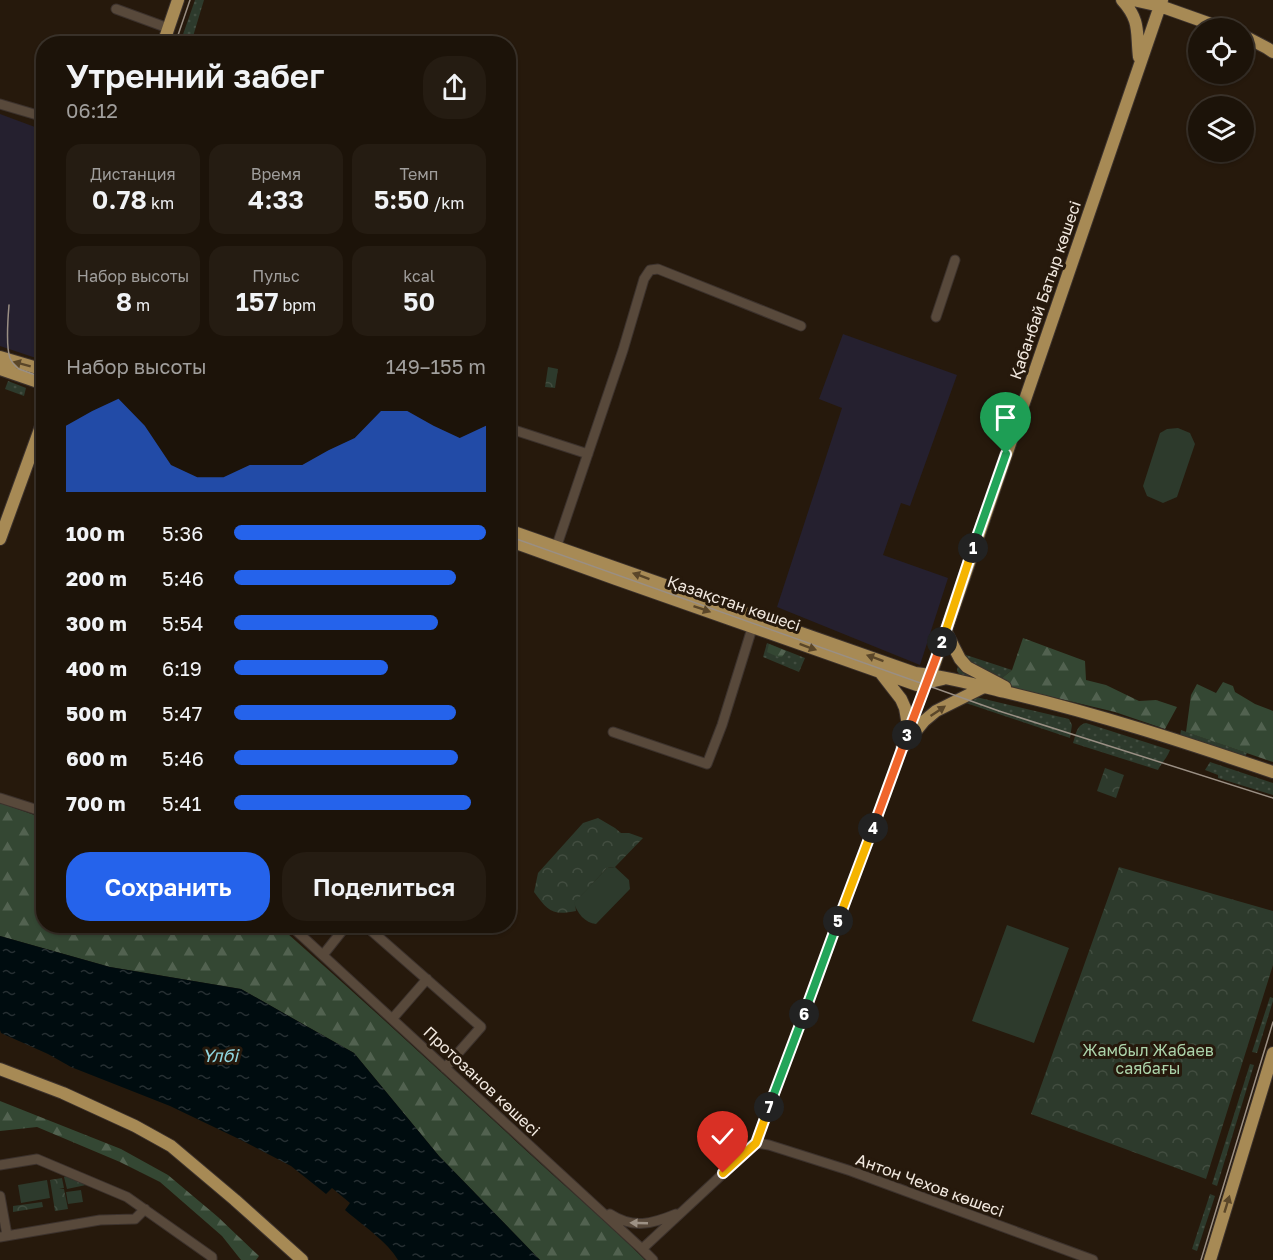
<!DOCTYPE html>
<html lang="ru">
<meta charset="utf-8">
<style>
:root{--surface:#1c1309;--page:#251c12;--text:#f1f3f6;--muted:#a09e9c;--line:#3a322a;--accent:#2563eb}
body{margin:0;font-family:"Golos Text",sans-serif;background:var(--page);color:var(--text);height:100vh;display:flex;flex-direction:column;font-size:22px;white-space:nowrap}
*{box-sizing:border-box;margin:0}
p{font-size:20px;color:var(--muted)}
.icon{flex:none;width:33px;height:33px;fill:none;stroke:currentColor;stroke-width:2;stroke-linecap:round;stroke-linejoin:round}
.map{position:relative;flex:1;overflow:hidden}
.details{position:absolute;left:36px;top:36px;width:480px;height:897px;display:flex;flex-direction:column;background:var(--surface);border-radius:24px;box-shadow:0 2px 4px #0004,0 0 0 2px var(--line)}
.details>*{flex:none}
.tools{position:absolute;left:1188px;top:18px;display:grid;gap:12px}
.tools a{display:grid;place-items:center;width:66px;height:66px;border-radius:50%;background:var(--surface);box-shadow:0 2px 4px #0004,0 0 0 2px var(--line);font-size:30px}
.pin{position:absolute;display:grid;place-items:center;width:51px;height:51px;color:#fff;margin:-62px -26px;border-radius:50% 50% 50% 0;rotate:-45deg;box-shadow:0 0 6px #0007}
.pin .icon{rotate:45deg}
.km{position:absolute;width:30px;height:30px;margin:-15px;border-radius:50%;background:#222;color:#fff;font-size:16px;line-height:30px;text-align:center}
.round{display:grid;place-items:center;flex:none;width:63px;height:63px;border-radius:24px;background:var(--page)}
.overview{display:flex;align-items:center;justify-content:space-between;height:102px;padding:0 30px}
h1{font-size:33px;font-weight:600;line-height:45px}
.stats{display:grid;grid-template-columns:repeat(3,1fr);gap:9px;height:102px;padding:6px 30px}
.stats div{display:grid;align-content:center;border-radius:15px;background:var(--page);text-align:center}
.stats b{font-size:26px;font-weight:600}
.stats small{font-size:16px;font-weight:400}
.stats p{font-size:16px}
.chart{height:168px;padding:12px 30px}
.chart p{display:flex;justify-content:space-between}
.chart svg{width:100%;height:108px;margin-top:6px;fill:var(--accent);opacity:.7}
.cta{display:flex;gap:12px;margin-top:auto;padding:12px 30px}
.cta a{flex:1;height:69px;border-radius:24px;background:var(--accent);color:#fff;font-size:24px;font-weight:600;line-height:69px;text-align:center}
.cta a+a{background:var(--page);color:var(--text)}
ul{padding:0 30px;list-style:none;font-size:20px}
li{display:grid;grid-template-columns:96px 72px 1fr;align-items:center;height:45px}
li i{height:15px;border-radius:8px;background:var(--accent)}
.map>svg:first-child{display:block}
.commercial{fill:#25202f}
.grass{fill:url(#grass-dots)}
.forest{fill:url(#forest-firs)}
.park{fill:url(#park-crowns)}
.garden{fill:#2d3a2c}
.water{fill:url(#water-ripples)}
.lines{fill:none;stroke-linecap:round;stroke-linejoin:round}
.minor-casing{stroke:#3c322d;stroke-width:11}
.major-casing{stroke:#3c322d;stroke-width:14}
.minor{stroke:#58493b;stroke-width:9}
.major{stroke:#a78a55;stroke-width:12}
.tram{stroke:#9a8f84;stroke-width:1.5}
.oneway{fill:#5a4629}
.oneway2{fill:#9d9185}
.split-1-casing{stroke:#fff;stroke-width:12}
.split-2-casing{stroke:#fff;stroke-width:12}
.split-3-casing{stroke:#fff;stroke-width:12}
.split-4-casing{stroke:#fff;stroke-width:12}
.split-5-casing{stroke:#fff;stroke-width:12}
.split-6-casing{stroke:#fff;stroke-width:12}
.split-7-casing{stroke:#fff;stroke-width:12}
.split-8-casing{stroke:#fff;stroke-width:12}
.split-1{stroke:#22a559;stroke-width:8}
.split-2{stroke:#f5b400;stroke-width:8}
.split-3{stroke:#f0652b;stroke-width:8}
.split-4{stroke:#f0652b;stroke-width:8}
.split-5{stroke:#f5b400;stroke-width:8}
.split-6{stroke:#22a559;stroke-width:8}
.split-7{stroke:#22a559;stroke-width:8}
.split-8{stroke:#f5b400;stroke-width:8}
.labels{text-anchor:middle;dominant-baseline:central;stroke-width:6;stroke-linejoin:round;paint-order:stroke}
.street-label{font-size:16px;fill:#f2e9e0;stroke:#26190c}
.park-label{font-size:16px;fill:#acd3aa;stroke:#26190c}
.water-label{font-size:18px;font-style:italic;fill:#8fd4de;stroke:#26190c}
</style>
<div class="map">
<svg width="1273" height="1260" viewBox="0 0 1273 1260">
<defs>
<pattern id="grass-dots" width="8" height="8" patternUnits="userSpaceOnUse" patternTransform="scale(1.5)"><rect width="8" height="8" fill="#2d3a2c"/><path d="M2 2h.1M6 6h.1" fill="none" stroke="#424d40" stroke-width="1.8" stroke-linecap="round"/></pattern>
<pattern id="forest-firs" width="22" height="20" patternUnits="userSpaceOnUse" patternTransform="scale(1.5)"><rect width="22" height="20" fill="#344733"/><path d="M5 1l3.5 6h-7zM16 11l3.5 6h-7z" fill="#526250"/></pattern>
<pattern id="park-crowns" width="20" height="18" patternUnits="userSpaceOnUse" patternTransform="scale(1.5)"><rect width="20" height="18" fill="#2d3a2c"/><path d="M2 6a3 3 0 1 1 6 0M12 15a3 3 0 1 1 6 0" fill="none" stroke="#424d40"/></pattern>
<pattern id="water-ripples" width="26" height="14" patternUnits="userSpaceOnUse" patternTransform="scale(1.5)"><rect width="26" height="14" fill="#000c0f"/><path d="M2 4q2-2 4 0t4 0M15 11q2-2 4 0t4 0" fill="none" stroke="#262f32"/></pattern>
</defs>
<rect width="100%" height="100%" fill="#26190c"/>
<path class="commercial" d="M 0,114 L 43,130 L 44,356 L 42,360 L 0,346 Z
M 843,334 L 957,375 L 910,506 L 901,503 L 883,555 L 948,578 L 920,665 L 777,607 L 842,408 L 819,399 Z"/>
<path class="grass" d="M 195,0 L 204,0 L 191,43 L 180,43 Z
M 8,381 L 26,388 L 24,396 L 5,389 Z
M 767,643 L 805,658 L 799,672 L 763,657 Z
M 960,653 L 1012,670 L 1002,678 L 1011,687 L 961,676 L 957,671 Z
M 976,697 L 1069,719 L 1072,725 L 1070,738 L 957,700 Z
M 1086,723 L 1170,750 C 1167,758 1162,762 1158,770 L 1073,743 C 1076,735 1076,725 1086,723 Z
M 1181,730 L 1247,753 L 1245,757 L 1180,736 Z
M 1210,762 L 1273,783 L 1273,795 L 1218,778 L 1218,775 L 1205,770 Z
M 1270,997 L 1273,998 L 1273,1001 L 1257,1053 L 1252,1052 Z
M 1250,1064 L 1254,1065 L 1217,1186 L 1212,1184 Z
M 1210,1194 L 1215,1196 L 1197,1251 L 1192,1249 Z"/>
<path class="forest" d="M 1023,638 L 1085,661 L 1086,680 L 1106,685 L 1139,701 L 1156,700 L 1177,707 L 1165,729 L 1115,712 L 1011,687 L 1002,678 L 1012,670 Z
M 769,644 L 786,651 L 782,657 L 778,657 L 767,652 Z
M 1223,682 L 1233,686 L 1235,692 L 1255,704 L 1273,711 L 1273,762 L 1186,732 L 1191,695 L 1197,684 L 1216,693 Z
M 0,803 L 43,818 L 43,824 L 40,826 L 38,830 L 43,832 L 44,926 L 279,926 C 364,1001 448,1078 531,1155 C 569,1190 608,1223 645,1260 L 540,1260 L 439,1156 L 354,1053 L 241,989 L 110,967 L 0,936 Z
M 0,1101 L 121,1149 L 168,1175 L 218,1217 L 259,1256 L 256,1260 L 241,1260 L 222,1236 L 160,1182 L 120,1162 L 37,1127 L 0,1131 Z"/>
<path class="park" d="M 548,367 L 558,369 L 555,388 L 545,387 Z
M 1105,768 L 1124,775 L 1116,798 L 1097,791 Z
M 598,818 L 615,828 L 621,833 L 629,833 L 643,838 L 615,867 L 607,868 L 575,903 L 576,911 C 552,916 548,911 534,892 L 538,873 L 583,823 Z
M 1119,867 L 1273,911 L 1273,965 L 1206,1179 L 1031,1114 Z
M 70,1176 L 86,1185 L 67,1189 L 64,1177 Z
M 62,1178 L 64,1188 L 59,1189 L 64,1189 L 68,1209 L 55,1211 L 50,1180 Z
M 42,1202 L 43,1207 L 13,1212 L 13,1206 Z"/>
<path class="garden" d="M 1178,428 L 1190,433 L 1195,444 L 1177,497 L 1163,503 L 1147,496 L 1143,486 L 1160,433 L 1167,429 Z
M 615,867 L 629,880 L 630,889 L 596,924 C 585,923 577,913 574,903 L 607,868 Z
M 1007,925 L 1069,948 L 1034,1043 L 972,1021 Z
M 47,1180 L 50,1198 L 21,1203 L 18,1185 Z
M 81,1190 L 83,1202 L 68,1204 L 66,1192 Z"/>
<path class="water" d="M 0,936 L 110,967 L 241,989 L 354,1053 L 439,1156 L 540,1260 L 398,1260 C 388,1242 361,1224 345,1210 L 350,1203 L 332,1188 L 326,1194 L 291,1166 L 241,1140 L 170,1106 L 71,1067 L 48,1054 L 1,1033 L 0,1030 Z"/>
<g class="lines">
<g class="minor-casing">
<path id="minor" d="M 116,9 L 168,28
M 0,104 L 44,117
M 936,317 L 955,260
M 508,428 L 588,454
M 555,551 L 623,350 L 644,279 L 650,270 L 658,269 L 801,326
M 909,729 L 929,678
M 613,732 L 707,764 L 722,725 L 754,622
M 0,798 L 44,812
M 291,926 L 642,1249 L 653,1260
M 366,926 L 481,1027 L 445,1068
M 323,955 L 346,926
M 393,1018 L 427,979
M 756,1143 L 769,1145 L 851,1171 L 1093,1260
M 0,1165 L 37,1159 L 127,1197 L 212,1257 L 212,1260
M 0,1196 L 7,1235
M 610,1214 C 633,1229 652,1224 676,1214
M 0,1237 L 100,1220 L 135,1219 L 145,1209
M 642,1249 L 756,1143 L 905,742"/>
</g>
<g class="major-casing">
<path id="major" d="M 1122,0 C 1141,21 1136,32 1139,57
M 1133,0 L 1160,6 L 1222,28
M 1244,36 L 1267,48 L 1273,52
M 163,44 L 178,0
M 0,357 L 44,370
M 0,369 L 44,384
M 508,530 L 915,673 C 946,676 975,685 1005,692 C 1096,713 1184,742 1273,772
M 0,539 L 44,418
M 508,540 L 616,579 L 917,685 L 943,679
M 946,632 L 960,659 L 967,667 L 1005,687
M 880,672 L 901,699 L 905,708 L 909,731
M 931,674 L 1162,0
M 902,748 L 924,721 L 936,711 L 984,687
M 0,1069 L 63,1093 L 135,1126 L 171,1146 L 235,1200 L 302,1260
M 1210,1260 L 1273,1053"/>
</g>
<use href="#minor" class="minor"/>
<use href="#major" class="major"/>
<path class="tram" d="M 175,44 L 190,0
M 9,305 C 8,317 6,347 10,358 C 12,363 15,366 19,369 L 44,378
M 508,536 L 999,711 L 1273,798
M 1201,1260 L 1273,1022"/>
</g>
<defs><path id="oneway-solid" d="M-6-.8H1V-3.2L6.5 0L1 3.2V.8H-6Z" transform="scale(1.5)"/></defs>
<g class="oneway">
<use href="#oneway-solid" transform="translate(22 364) rotate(-165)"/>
<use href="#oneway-solid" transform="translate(641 576) rotate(-160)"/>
<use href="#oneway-solid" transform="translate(702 609) rotate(19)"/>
<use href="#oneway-solid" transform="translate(808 647) rotate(20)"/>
<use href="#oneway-solid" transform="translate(875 658) rotate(-160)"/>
<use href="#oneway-solid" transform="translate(938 711) rotate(-34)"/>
<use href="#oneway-solid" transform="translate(1227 1204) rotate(-73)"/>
</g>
<use class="oneway2" href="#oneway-solid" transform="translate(639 1223) rotate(-178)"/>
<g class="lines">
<g class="split-1-casing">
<path id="split-1" d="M 973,548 L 1006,454"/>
</g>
<g class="split-2-casing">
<path id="split-2" d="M 942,642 L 973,548"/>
</g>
<g class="split-3-casing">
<path id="split-3" d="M 907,735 L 942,642"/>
</g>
<g class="split-4-casing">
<path id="split-4" d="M 873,828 L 907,735"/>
</g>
<g class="split-5-casing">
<path id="split-5" d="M 838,921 L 873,828"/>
</g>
<g class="split-6-casing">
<path id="split-6" d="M 804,1014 L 838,921"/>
</g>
<g class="split-7-casing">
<path id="split-7" d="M 769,1107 L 804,1014"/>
</g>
<g class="split-8-casing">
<path id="split-8" d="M 723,1173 L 756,1143 L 769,1107"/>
</g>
<use href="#split-1" class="split-1"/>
<use href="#split-2" class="split-2"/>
<use href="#split-3" class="split-3"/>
<use href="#split-4" class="split-4"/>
<use href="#split-5" class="split-5"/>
<use href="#split-6" class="split-6"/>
<use href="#split-7" class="split-7"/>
<use href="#split-8" class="split-8"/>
</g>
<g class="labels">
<g class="street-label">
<text transform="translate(1045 290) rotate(-71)">Қабанбай Батыр көшесі</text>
<text transform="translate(734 603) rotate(19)">Қазақстан көшесі</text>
<text transform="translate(482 1081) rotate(43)">Протозанов көшесі</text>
<text transform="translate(930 1185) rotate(20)">Антон Чехов көшесі</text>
</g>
<g class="park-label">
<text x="1148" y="1050">Жамбыл Жабаев<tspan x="1148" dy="18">саябағы</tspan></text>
</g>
<g class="water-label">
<text x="220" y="1055">Үлбі</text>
</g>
</g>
</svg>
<div class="tools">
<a><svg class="icon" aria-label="locate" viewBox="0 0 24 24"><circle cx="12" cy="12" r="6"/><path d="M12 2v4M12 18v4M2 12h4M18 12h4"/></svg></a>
<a><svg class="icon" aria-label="layers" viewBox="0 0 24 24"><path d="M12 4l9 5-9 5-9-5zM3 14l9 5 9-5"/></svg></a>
</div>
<div class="pin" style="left:1006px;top:454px;background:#1e9e55"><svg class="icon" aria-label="arrive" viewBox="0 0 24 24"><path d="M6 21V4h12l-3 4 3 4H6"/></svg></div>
<div class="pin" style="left:723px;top:1173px;background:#d93025"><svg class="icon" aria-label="check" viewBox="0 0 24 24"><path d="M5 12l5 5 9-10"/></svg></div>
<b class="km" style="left:973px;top:548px">1</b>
<b class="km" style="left:942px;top:642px">2</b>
<b class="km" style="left:907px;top:735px">3</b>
<b class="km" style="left:873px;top:828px">4</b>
<b class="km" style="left:838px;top:921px">5</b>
<b class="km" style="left:804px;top:1014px">6</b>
<b class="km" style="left:769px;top:1107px">7</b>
<section class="details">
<div class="overview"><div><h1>Утренний забег</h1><p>06:12</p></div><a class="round"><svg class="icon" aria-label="share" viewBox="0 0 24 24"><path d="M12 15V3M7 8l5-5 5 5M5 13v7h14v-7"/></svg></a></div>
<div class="stats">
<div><p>Дистанция</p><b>0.78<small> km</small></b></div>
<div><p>Время</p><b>4:33</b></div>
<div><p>Темп</p><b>5:50<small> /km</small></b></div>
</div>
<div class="stats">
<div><p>Набор высоты</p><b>8<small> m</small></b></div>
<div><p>Пульс</p><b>157<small> bpm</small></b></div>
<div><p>kcal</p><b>50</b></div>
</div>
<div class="chart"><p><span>Набор высоты</span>149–155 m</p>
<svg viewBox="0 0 160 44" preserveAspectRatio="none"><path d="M0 44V17L10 11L20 6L30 17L40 33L50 38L60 38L70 33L80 33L90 33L100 27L110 22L120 11L130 11L140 17L150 22L160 17V44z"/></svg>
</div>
<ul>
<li><b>100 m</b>5:36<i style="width:100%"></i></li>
<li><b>200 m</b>5:46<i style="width:88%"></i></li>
<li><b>300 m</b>5:54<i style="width:81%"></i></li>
<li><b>400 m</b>6:19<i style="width:61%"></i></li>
<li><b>500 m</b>5:47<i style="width:88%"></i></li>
<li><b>600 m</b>5:46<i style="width:89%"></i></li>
<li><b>700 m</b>5:41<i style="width:94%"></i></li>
</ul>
<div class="cta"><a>Сохранить</a><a>Поделиться</a></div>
</section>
</div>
